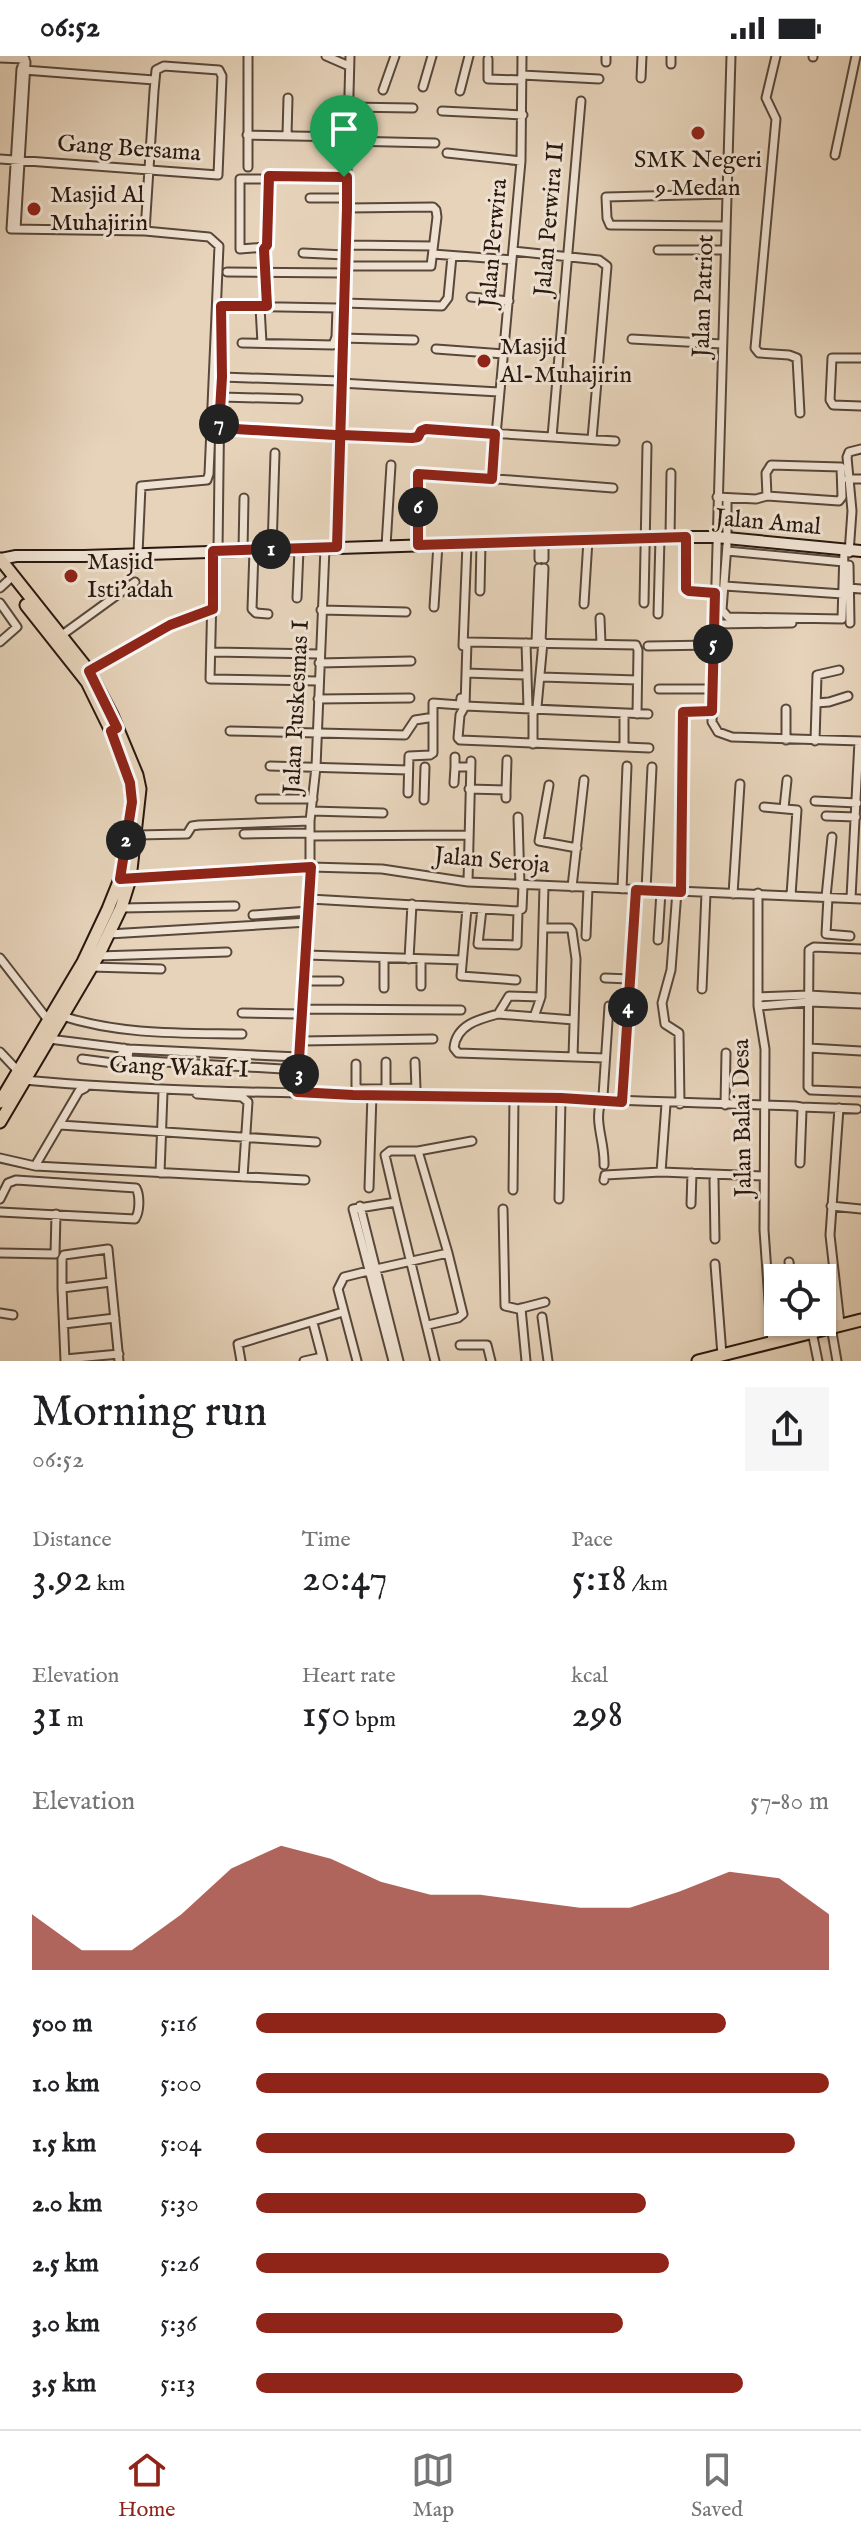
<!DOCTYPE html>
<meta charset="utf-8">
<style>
:root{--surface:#fff;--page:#f6f6f6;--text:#202124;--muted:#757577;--line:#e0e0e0;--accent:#8f2418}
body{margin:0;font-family:"IM FELL English",serif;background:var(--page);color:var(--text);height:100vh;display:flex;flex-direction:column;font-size:30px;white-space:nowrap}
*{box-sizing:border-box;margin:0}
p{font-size:26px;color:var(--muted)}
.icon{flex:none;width:44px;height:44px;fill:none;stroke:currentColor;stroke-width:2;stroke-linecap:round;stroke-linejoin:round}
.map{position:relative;height:1305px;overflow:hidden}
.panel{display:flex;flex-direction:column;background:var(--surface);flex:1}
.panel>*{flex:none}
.fabs{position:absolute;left:764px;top:1208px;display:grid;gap:16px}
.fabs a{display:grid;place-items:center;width:72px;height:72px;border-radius:0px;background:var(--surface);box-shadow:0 2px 6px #0004;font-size:40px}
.pin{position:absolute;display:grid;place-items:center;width:68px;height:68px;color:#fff;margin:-82px -34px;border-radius:50% 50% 50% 0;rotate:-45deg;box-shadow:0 0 8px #0007}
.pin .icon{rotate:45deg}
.km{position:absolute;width:40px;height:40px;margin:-20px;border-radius:50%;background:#222;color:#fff;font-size:22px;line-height:40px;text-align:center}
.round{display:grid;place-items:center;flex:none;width:84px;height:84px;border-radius:0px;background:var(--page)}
.headline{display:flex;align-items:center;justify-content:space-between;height:136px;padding:0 32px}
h1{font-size:44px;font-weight:600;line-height:60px}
.metrics{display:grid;grid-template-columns:repeat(3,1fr);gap:12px;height:136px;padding:8px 32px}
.metrics div{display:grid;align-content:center}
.metrics b{font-size:40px;font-weight:600}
.metrics small{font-size:22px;font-weight:400}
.metrics p{font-size:22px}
.chart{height:224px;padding:16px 32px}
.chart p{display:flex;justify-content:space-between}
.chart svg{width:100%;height:144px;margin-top:8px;fill:var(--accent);opacity:.7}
ul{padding:0 32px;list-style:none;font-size:26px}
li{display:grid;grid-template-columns:128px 96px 1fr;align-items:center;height:60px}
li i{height:20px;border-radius:10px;background:var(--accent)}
.status{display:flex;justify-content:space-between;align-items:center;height:56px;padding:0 40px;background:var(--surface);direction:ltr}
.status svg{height:22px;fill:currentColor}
.tab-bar{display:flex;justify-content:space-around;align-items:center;height:112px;border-top:2px solid var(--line);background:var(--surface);font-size:22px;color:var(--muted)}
.tab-bar a{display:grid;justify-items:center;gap:4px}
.tab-bar .current{color:var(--accent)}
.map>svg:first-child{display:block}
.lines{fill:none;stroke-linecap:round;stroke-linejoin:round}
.street-casing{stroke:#58473a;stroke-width:11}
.secondary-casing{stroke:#28180f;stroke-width:14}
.primary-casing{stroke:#28180f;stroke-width:15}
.street{stroke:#efe2d2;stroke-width:7}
.secondary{stroke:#efe2d2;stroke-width:10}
.primary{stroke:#e6d3ba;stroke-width:11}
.route-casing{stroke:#fff;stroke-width:16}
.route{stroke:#8f2418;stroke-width:10}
.poi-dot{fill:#8f2418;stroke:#efe2d2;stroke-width:3}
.labels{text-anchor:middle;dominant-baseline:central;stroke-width:6;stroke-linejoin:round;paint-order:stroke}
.street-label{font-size:24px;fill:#28180f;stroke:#efe2d2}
.poi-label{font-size:24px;fill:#28180f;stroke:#efe2d2;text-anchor:start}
</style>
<div class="status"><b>06:52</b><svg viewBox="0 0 49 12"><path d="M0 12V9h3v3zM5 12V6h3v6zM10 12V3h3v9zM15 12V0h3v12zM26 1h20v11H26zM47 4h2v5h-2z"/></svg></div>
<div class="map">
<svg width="861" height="1305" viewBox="0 0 861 1305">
<rect width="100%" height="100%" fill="#e6d3ba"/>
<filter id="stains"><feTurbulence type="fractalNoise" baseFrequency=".0025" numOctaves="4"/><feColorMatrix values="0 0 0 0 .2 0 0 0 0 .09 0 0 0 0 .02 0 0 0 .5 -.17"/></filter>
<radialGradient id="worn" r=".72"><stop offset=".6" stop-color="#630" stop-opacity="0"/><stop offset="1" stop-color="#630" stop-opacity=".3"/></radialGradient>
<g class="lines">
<g class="street-casing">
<path id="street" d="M 326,0 L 349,10
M 606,0 L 606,6
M 731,0 L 712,666 L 718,676 L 732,681 L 861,685
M 776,0 L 766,42 L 776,63 L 755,292 L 759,297 L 789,299 L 797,302 L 800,357
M 813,1 L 813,0
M 0,2 L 25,3
M 25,3 L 21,13 L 11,173 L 145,175 L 209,181 L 219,190 L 209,418 L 207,424 L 141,430 L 138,498
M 488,3 L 488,23 L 522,24
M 671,8 L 671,0
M 24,14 L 154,24
M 522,19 L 599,23
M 641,22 L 642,0
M 423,31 L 432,0
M 383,34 L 395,0
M 460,35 L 469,0
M 348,51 L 413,52
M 442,55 L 523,59
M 247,79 L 347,81
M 287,79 L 288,42
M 347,85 L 435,87
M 447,97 L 521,105
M 835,99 L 856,0
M 0,103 L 218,119 L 222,20 L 219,14 L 164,10 L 156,14 L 154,35 L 145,175
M 248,111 L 248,0
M 268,123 L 266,191 L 240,193 L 240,123 L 268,123 L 272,118 L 347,121
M 310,142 L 347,142
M 726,170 L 610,169 L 607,162 L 606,141 L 727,138
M 16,173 L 26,6
M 346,189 L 433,190
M 264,193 L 267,250
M 658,194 L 725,194
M 513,195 L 599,204 L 607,210 L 592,383
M 303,197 L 345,199
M 433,198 L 512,204
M 345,210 L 431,210 L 437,161 L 436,154 L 433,151 L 347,152
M 227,216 L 344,217
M 471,241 L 509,245
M 344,247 L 442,250 L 448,242 L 452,200
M 260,251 L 262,287
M 342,282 L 414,284
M 632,283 L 722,288
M 436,293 L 504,298
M 861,302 L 832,302 L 830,344 L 833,349 L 861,350
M 222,321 L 340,325
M 340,327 L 499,336
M 221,341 L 298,343
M 219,372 L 414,382 L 426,373 L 615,385
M 552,381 L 581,45
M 492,423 L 521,105 L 522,0
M 848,423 L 861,423
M 717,441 L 756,443 L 767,440 L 839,445 L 842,441 L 841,411 L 771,409 L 766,417 L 767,440
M 686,481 L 686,533 L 689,535 L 715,537
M 670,482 L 671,417
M 727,482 L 727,442
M 418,489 L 419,417 L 613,432
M 727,489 L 722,554 L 728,561 L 842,563 L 844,494
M 386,490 L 391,409
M 337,491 L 350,0
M 272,493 L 275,397
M 243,494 L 244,442
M 254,494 L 252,553 L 256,557 L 268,558
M 213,495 L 210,623 L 318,625
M 218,495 L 221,250 L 337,252 L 336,281 L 333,289 L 242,287
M 727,495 L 844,506
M 849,497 L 852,455 L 847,401 L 849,396 L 861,393
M 539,503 L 539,486
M 544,503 L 544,486
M 849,509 L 850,567
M 725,530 L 843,538
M 0,532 L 12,521
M 849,532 L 861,533
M 480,535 L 481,487
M 297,542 L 299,493
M 0,547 L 17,571 L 0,586
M 644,547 L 647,390
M 584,548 L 588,484
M 434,551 L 438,488
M 321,554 L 406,556
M 658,558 L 660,482
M 600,562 L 601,588
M 714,568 L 792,567
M 62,579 L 135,526
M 526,587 L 528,652
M 536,587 L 539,512
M 541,587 L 544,512
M 463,590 L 467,488
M 648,590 L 713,589
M 212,596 L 319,598
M 319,607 L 411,605
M 89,615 L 170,569 L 213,553
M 466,617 L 526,619
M 541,621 L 637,624
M 659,633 L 713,633
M 318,643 L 410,642
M 816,647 L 829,646 L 848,640
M 465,650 L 648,658
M 624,658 L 624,691
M 637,658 L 638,594 L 636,589 L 467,586 L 465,650 L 460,659 L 458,682 L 460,684 L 649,692
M 230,675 L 405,679 L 415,664 L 428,662
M 786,684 L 786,653
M 815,685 L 817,619 L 839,614
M 533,688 L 533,657 L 537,651 L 543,586
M 455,701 L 455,711 L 470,711
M 270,710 L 408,714
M 454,727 L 455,711
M 549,729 L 539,785 L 577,792
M 469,733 L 506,734 L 506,742
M 506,734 L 507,704
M 408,737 L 409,700 L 430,699 L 433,697 L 433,647 L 460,649 L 461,642
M 260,743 L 313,743
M 424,744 L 425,711
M 815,745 L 857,747
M 764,751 L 797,754 L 791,839
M 784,752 L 787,724
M 311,755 L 383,757
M 826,760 L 856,761
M 518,761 L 520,829
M 244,778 L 310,777
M 136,779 L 187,778 L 192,770 L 199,769 L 310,765
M 310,780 L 469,779
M 129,823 L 311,811 L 382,813 L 468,826 L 861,843
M 468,826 L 471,705
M 572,831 L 584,724
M 622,833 L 627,710
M 646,834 L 652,711
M 677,835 L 671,914 L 662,947 L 665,968 L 679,977 L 680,1048
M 681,836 L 683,656 L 712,655
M 758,837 L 758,950 L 765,993 L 764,1174 L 772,1287
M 733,838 L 740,728
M 826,841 L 832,781
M 828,841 L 826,878 L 850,880
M 851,842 L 859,685
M 310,843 L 518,855
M 121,852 L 235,850
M 467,852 L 461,920 L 516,924
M 482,853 L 478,888 L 517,889 L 518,855 L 522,853 L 523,829
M 253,859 L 309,855
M 544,872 L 570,872 L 572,875 L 576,903 L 573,1001
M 109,878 L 308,866
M 586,880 L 588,832
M 658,884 L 661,835
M 861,893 L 814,891 L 809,894 L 808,1031 L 811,1034 L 861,1036
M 306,899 L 462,904
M 98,900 L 227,896
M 0,902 L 48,964
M 384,902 L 384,932
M 409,903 L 412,848
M 91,911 L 161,913
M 605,922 L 630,923
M 305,925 L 339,925
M 421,930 L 421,903
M 702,933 L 706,837
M 758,941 L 809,939 L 861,942
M 758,950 L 809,946 L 861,948
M 303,953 L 461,954
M 242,957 L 302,958
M 498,958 L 509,940 L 541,941
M 62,960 C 121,979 181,977 242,978
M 534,961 L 541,941 L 544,830
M 574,964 L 498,958 C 479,963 456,969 454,992 L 458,997 L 605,1002
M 49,983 L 129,993 L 299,1001
M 301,985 L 433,983
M 809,992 L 861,995
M 129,993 L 128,1002 L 131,1004 L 299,1014
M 0,996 L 18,1015
M 82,1003 L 113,1007 L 120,1002 L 124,992
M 386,1006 L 386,1032
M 415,1006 L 416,1033
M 356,1008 L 356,1030 L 359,1033 L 416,1032
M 24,1024 C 155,1036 288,1037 419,1039 C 544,1041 670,1046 795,1050 L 801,1051 L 802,1054 L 800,1107
M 297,1036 L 310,843 L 310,765 L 316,711 L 325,492
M 197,1038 L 242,1041 L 248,1046 L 243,1121
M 622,1046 L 636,834
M 725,1049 L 726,997
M 801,1051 L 857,1053
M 839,1052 L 830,1179 L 840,1268
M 60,1069 L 316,1086
M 418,1095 L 472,1085
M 0,1102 L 35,1110 L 305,1124
M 604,1109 C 605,1083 592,1065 603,1040 L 609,950
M 35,1110 L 79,1035 L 85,1032
M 661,1116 L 666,1048
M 160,1117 L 163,1036
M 604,1124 L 605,1119 L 661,1116 L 763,1120
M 714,1124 L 715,1183
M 369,1132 L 372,1038
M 513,1134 L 514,1041
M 0,1143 L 8,1127 L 16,1124 L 136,1132 C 140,1139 140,1156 135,1163 L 0,1156
M 559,1143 L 561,1042
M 396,1146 L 435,1305
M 691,1148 L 692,1117
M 360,1150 L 399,1305
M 831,1150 L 861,1153
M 503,1153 L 505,1250 L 518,1253 L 545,1246
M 0,1197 L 55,1198 L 56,1158
M 789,1206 L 791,1222
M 715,1208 L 722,1299
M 62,1232 L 62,1203 L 64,1199 L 108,1193 L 119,1305
M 521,1252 L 526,1305
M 0,1257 L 13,1259
M 542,1261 L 548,1305
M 794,1266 L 796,1281
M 313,1267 L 322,1301
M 64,1268 L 115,1262
M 428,1269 L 458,1262 L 463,1258 L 448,1197
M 831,1271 L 837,1305
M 812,1276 L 818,1305
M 460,1289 L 487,1289 L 491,1305
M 65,1303 L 119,1298
M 65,1305 L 62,1232 L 111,1226
M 241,1305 L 238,1288 L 343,1256
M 304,1305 L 322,1301 L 323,1305
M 357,1305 L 338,1233 L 344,1221 L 376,1213 L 448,1197 L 418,1095 L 390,1095 L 385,1099 L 396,1146 L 353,1153 L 393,1305"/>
</g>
<g class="secondary-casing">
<path id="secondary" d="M 0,503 L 16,500 L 84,500 L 686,481 L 716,481 L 861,495"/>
</g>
<g class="primary-casing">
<path id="primary" d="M 0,503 L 89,615 L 112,659 L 137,719 L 140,733 L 130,823 L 121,852 L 98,900 L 0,1066
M 0,1046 L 83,906 L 108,853 L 120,823 L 132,746 L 130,727 L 111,675 L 87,626 L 26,549
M 698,1305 L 861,1264"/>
</g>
<use href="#street" class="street"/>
<use href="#secondary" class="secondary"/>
<use href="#primary" class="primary"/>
</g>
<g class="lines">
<g class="route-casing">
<path id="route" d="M 344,121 L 347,121 L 347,152 L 337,491 L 213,495 L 213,553 L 170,569 L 89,615 L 117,672 L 111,675 L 130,727 L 132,746 L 120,823 L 311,811 L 297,1036 L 353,1039 L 561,1042 L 622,1046 L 636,834 L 681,836 L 683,656 L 712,655 L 715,537 L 689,535 L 686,533 L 686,481 L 418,489 L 418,418 L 492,423 L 495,378 L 426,373 L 421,375 L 418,381 L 412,382 L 342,379 L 335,379 L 219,372 L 222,321 L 221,250 L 267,250 L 264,193 L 267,189 L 269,120 L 344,121"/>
</g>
<use href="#route" class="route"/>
</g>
<g class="poi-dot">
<circle cx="698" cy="77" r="8"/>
<circle cx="34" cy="153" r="8"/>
<circle cx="484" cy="305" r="8"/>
<circle cx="71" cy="520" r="8"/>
</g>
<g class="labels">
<g class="street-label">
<text transform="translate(129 93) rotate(4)">Gang Bersama</text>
<text transform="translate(550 163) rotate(-85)">Jalan Perwira II</text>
<text transform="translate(494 187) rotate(-85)">Jalan Perwira</text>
<text transform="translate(704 240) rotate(-88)">Jalan Patriot</text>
<text transform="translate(768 467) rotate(5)">Jalan Amal</text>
<text transform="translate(297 651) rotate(-87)">Jalan Puskesmas I</text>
<text transform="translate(492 805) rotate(5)">Jalan Seroja</text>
<text transform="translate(179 1012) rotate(2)">Gang Wakaf I</text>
<text transform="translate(743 1062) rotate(-91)">Jalan Balai Desa</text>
</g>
<g class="poi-label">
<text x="698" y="104" text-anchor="middle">SMK Negeri<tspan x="698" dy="28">9 Medan</tspan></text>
<text x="50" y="139">Masjid Al<tspan x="50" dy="28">Muhajirin</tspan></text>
<text x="500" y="291">Masjid<tspan x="500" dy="28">Al-Muhajirin</tspan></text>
<text x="87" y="506">Masjid<tspan x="87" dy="28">Isti'adah</tspan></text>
</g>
</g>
<rect width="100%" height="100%" filter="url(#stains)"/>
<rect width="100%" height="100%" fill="url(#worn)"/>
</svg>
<div class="fabs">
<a><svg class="icon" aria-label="locate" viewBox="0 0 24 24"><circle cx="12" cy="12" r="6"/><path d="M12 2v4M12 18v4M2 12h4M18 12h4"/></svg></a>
</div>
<div class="pin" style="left:344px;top:121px;background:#1e9e55"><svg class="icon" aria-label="arrive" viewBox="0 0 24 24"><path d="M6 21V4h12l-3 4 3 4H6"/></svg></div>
<b class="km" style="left:271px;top:493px">1</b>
<b class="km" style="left:126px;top:784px">2</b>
<b class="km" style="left:299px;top:1018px">3</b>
<b class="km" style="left:628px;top:951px">4</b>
<b class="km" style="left:713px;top:588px">5</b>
<b class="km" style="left:418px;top:451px">6</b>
<b class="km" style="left:219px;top:368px">7</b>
</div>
<section class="panel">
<div class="headline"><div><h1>Morning run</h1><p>06:52</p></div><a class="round"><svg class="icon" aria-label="share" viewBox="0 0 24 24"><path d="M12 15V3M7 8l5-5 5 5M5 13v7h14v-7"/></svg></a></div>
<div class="metrics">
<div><p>Distance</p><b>3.92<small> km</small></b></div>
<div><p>Time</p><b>20:47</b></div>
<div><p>Pace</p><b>5:18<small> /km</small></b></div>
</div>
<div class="metrics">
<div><p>Elevation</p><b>31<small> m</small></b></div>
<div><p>Heart rate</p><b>150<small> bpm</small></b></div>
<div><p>kcal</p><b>298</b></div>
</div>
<div class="chart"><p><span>Elevation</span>57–80 m</p>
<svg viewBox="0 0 160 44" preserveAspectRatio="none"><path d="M0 44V27L10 38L20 38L30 27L40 13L50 6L60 10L70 17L80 21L90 21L100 23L110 25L120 25L130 20L140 14L150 16L160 27V44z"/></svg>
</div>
<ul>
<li><b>500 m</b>5:16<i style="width:82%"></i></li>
<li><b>1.0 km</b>5:00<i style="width:100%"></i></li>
<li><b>1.5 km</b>5:04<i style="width:94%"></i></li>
<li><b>2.0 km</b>5:30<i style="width:68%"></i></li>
<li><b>2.5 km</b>5:26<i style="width:72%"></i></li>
<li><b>3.0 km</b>5:36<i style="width:64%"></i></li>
<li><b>3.5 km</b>5:13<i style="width:85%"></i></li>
</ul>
</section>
<nav class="tab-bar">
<a class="current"><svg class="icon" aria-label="home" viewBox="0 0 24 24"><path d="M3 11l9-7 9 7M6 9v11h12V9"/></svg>Home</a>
<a><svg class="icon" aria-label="map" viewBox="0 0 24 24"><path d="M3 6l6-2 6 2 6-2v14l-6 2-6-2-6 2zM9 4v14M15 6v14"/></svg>Map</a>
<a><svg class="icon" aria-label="saved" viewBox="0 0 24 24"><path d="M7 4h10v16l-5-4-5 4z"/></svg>Saved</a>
</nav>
